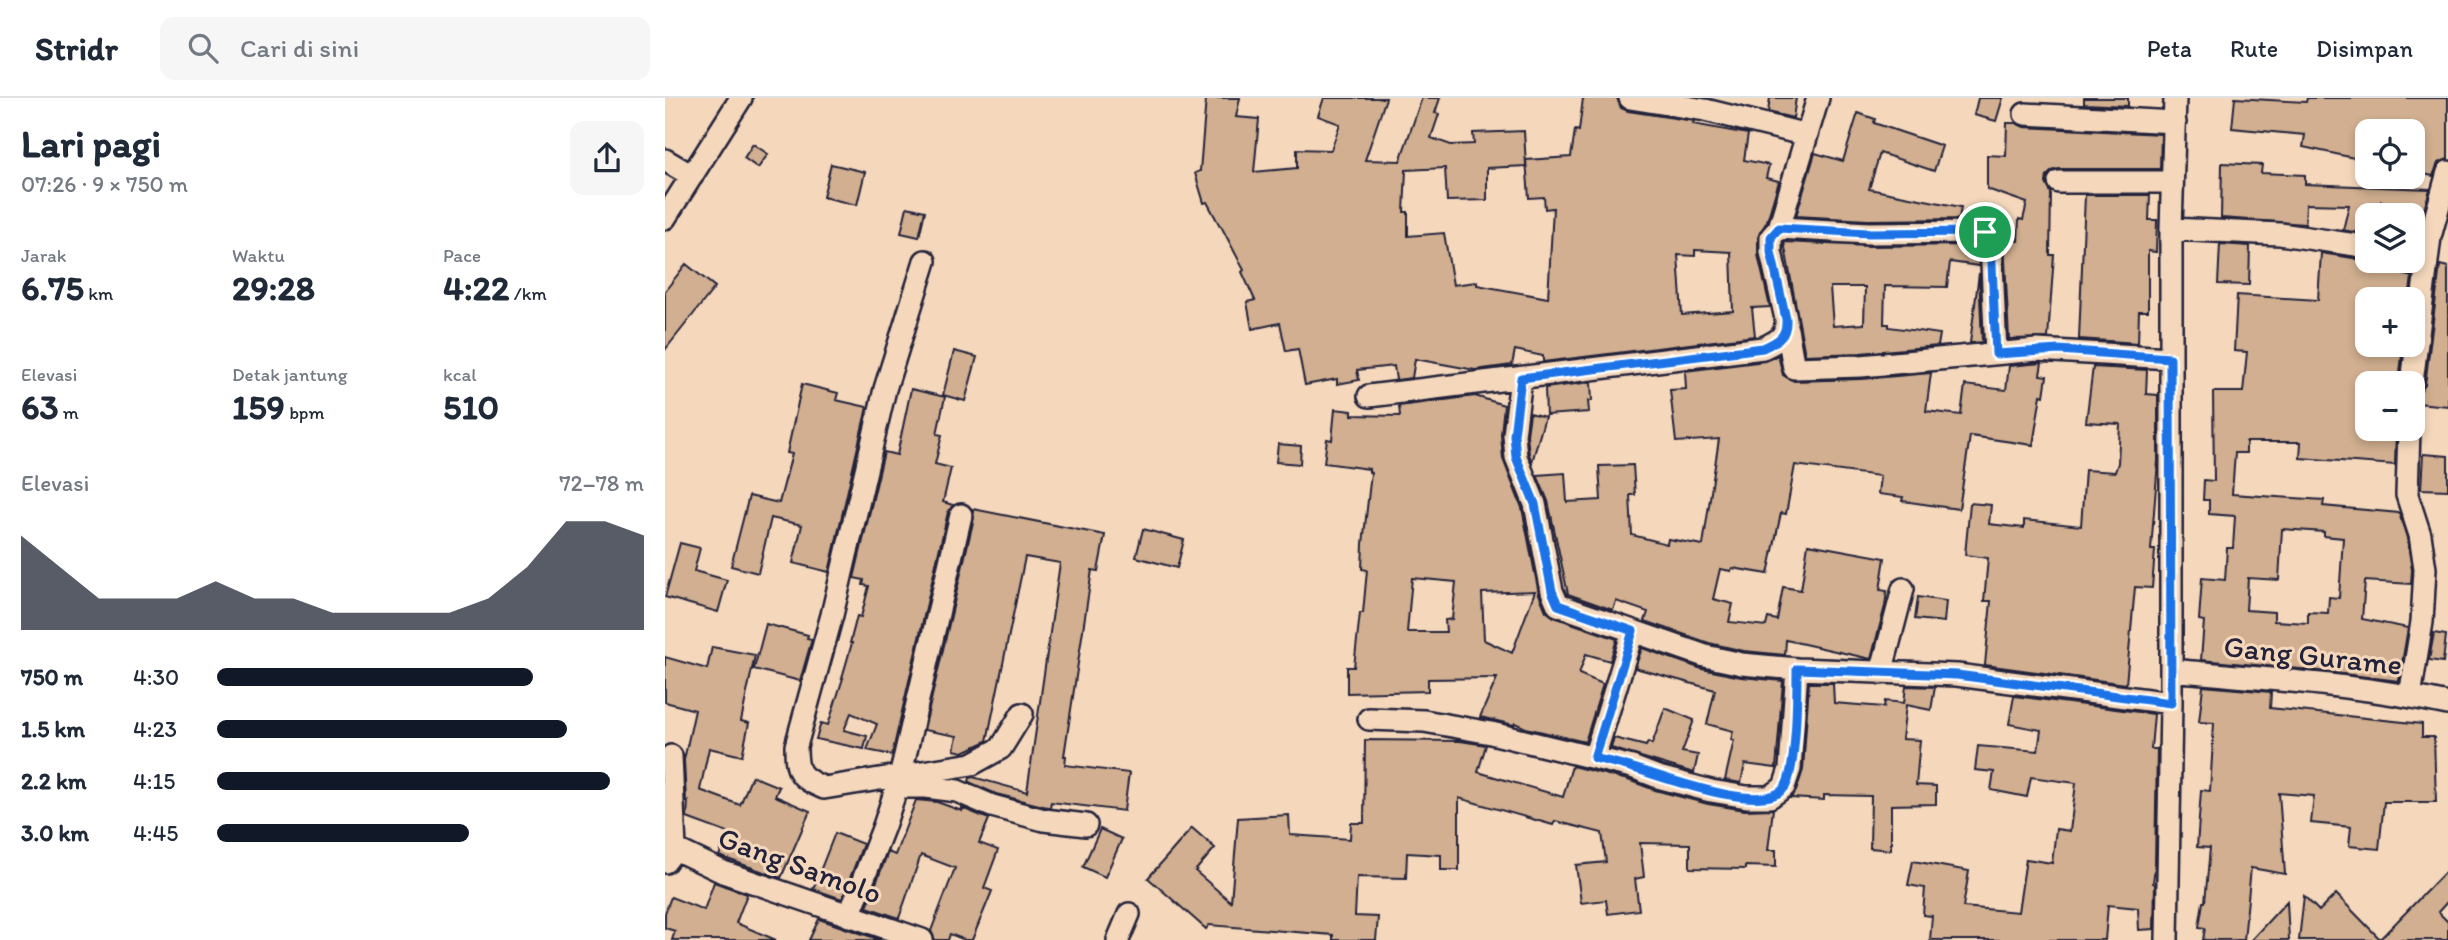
<!DOCTYPE html>
<html lang="id">
<meta charset="utf-8">
<style>
:root{--surface:#fff;--page:#f6f6f7;--text:#1f2937;--muted:#747a83;--line:#e0e1e3;--accent:#111827}
body{margin:0;font-family:Itim,sans-serif;background:var(--page);color:var(--text);height:100vh;display:flex;flex-direction:column;font-size:26px;white-space:nowrap}
*{box-sizing:border-box;margin:0}
p{font-size:23px;color:var(--muted)}
.icon{flex:none;width:38px;height:38px;fill:none;stroke:currentColor;stroke-width:2;stroke-linecap:round;stroke-linejoin:round}
.map{position:relative;flex:1;overflow:hidden}
.details{display:flex;flex-direction:column;background:var(--surface);width:665px}
.details>*{flex:none}
.tools{position:absolute;left:1690px;top:21px;display:grid;gap:14px}
.tools a{display:grid;place-items:center;width:70px;height:70px;border-radius:14px;background:var(--surface);box-shadow:0 4px 10px #0003;font-size:35px}
.pin{position:absolute;display:grid;place-items:center;width:60px;height:60px;color:#fff;margin:-30px;border:4px solid #fff;border-radius:50%;box-shadow:0 2px 7px #0007}
.round{display:grid;place-items:center;flex:none;width:74px;height:74px;border-radius:14px;background:var(--page)}
.head{display:flex;align-items:center;justify-content:space-between;height:119px;padding:0 21px}
h1{font-size:38px;font-weight:700;line-height:52px}
.stats{display:grid;grid-template-columns:repeat(3,1fr);gap:10px;height:119px;padding:7px 21px}
.stats div{display:grid;align-content:center}
.stats b{font-size:35px;font-weight:700}
.stats small{font-size:19px;font-weight:400}
.stats p{font-size:19px}
.chart{height:196px;padding:14px 21px}
.chart p{display:flex;justify-content:space-between}
.chart svg{width:100%;height:126px;margin-top:7px;fill:var(--accent);opacity:.7}
ul{padding:0 21px;list-style:none;font-size:23px}
li{display:grid;grid-template-columns:112px 84px 1fr;align-items:center;height:52px}
li i{height:18px;border-radius:9px;background:var(--accent)}
header{display:flex;align-items:center;gap:42px;box-sizing:border-box;height:98px;padding:0 35px;background:var(--surface);border-bottom:2px solid var(--line)}
header strong{font-size:33px}
nav{display:flex;gap:38px;margin-inline-start:auto;font-size:24px}
.search{width:490px;height:63px;background:var(--page);display:flex;align-items:center;gap:18px;box-sizing:border-box;padding:0 24px;border-radius:14px;color:var(--muted);font-size:26px}
main{display:flex;flex:1;min-height:0}
.map>svg:first-child{display:block}
.building{fill:#d1af90;stroke:#22223b;stroke-width:2;fill-rule:evenodd}
.lines{fill:none;stroke-linecap:round;stroke-linejoin:round}
.minor-casing{stroke:#22223b;stroke-width:26}
.minor{stroke:#f5d8bc;stroke-width:21}
.route-casing{stroke:#fff;stroke-width:14}
.route{stroke:#1a73e8;stroke-width:9}
.labels{text-anchor:middle;dominant-baseline:central;stroke-width:6;stroke-linejoin:round;paint-order:stroke}
.street-label{font-size:30px;fill:#22223b;stroke:#f5d8bc}
</style>
<header>
<strong>Stridr</strong>
<div class="search"><svg class="icon" aria-label="search" viewBox="0 0 24 24"><circle cx="10" cy="10" r="6"/><path d="M15 15l6 6"/></svg>Cari di sini</div>
<nav><a>Peta</a><a>Rute</a><a>Disimpan</a></nav>
</header>
<main>
<section class="details">
<div class="head"><div><h1>Lari pagi</h1><p>07:26 · 9 × 750 m</p></div><a class="round"><svg class="icon" aria-label="share" viewBox="0 0 24 24"><path d="M12 15V3M7 8l5-5 5 5M5 13v7h14v-7"/></svg></a></div>
<div class="stats">
<div><p>Jarak</p><b>6.75<small> km</small></b></div>
<div><p>Waktu</p><b>29:28</b></div>
<div><p>Pace</p><b>4:22<small> /km</small></b></div>
</div>
<div class="stats">
<div><p>Elevasi</p><b>63<small> m</small></b></div>
<div><p>Detak jantung</p><b>159<small> bpm</small></b></div>
<div><p>kcal</p><b>510</b></div>
</div>
<div class="chart"><p><span>Elevasi</span>72–78 m</p>
<svg viewBox="0 0 160 44" preserveAspectRatio="none"><path d="M0 44V11L10 22L20 33L30 33L40 33L50 27L60 33L70 33L80 38L90 38L100 38L110 38L120 33L130 22L140 6L150 6L160 11V44z"/></svg>
</div>
<ul>
<li><b>750 m</b>4:30<i style="width:74%"></i></li>
<li><b>1.5 km</b>4:23<i style="width:82%"></i></li>
<li><b>2.2 km</b>4:15<i style="width:92%"></i></li>
<li><b>3.0 km</b>4:45<i style="width:59%"></i></li>
</ul>
</section>
<div class="map">
<svg width="1783" height="842" viewBox="0 0 1783 842">
<rect width="100%" height="100%" fill="#f5d8bc"/>
<filter id="ink" filterUnits="userSpaceOnUse"><feTurbulence type="fractalNoise" baseFrequency=".0143" numOctaves="2"/><feDisplacementMap in="SourceGraphic" scale="14" xChannelSelector="R" yChannelSelector="G"/><feConvolveMatrix kernelMatrix="1 2 1 2 8 2 1 2 1" color-interpolation-filters="sRGB"/></filter>
<g filter="url(#ink)">
<path class="building" d="M 541,0 L 575,0 L 571,19 L 594,21 L 589,74 L 632,70 L 632,51 L 666,52 L 675,26 L 653,18 L 659,0 L 721,0 L 700,62 L 735,63 L 757,0 L 775,0 L 770,15 L 774,16 L 766,40 L 786,47 L 809,46 L 808,35 L 859,33 L 861,68 L 822,70 L 822,102 L 782,103 L 780,70 L 741,72 L 739,114 L 743,114 L 743,138 L 779,135 L 788,187 L 812,184 L 812,187 L 883,200 L 888,110 L 880,111 L 879,99 L 864,100 L 861,62 L 906,59 L 910,32 L 914,33 L 918,0 L 952,0 L 956,10 L 963,13 L 1029,23 L 1028,26 L 1083,36 L 1079,62 L 1104,67 L 1101,80 L 1114,83 L 1102,123 L 1093,139 L 1093,157 L 1105,209 L 1087,210 L 1090,238 L 878,264 L 878,258 L 850,252 L 847,267 L 810,272 L 750,261 L 747,280 L 731,282 L 729,268 L 692,272 L 694,282 L 672,286 L 672,281 L 640,287 L 633,251 L 621,253 L 615,225 L 587,231 L 582,204 L 590,202 L 577,174 L 579,172 L 556,128 L 555,128 L 542,104 L 539,105 L 530,75 L 535,73 ZM 1030,152 L 1066,154 L 1068,213 L 1017,217 L 1013,157 L 1030,158 Z
M 1105,0 L 1131,0 L 1128,20 L 1103,14 Z
M 1313,0 L 1338,0 L 1331,23 L 1309,17 Z
M 1419,0 L 1463,0 L 1463,8 L 1419,6 Z
M 1570,0 L 1641,4 L 1642,0 L 1783,0 L 1783,61 L 1773,65 L 1768,78 L 1748,74 L 1748,33 L 1703,33 L 1703,63 L 1638,49 L 1640,37 L 1567,30 Z
M 1193,15 L 1210,21 L 1209,25 L 1277,48 L 1269,73 L 1215,55 L 1204,91 L 1296,109 L 1294,121 L 1203,122 L 1131,118 L 1150,55 L 1178,63 Z
M 1342,25 L 1351,25 L 1359,29 L 1496,36 L 1495,71 L 1394,71 L 1387,73 L 1382,78 L 1381,85 L 1386,95 L 1385,157 L 1389,157 L 1383,240 L 1344,241 L 1339,142 L 1353,143 L 1354,121 L 1358,122 L 1362,105 L 1322,91 L 1322,57 L 1341,58 Z
M 88,46 L 103,56 L 93,70 L 79,60 Z
M 1557,65 L 1597,67 L 1596,75 L 1640,77 L 1640,86 L 1765,91 L 1752,136 L 1750,153 L 1748,152 L 1748,110 L 1716,103 L 1713,117 L 1703,117 L 1703,133 L 1700,133 L 1699,136 L 1678,132 L 1684,107 L 1641,106 L 1640,126 L 1556,120 Z
M 166,66 L 200,74 L 192,107 L 158,99 Z
M 1420,97 L 1485,97 L 1484,122 L 1492,122 L 1491,154 L 1483,153 L 1483,213 L 1474,213 L 1473,245 L 1414,241 Z
M 242,109 L 260,113 L 254,139 L 236,135 Z
M 1119,144 L 1203,148 L 1313,147 L 1314,168 L 1285,164 L 1282,189 L 1220,188 L 1219,226 L 1224,226 L 1224,229 L 1275,236 L 1273,248 L 1195,255 L 1140,257 ZM 1165,189 L 1200,189 L 1199,226 L 1168,228 Z
M 1555,146 L 1585,148 L 1584,187 L 1553,186 Z
M 1656,155 L 1688,160 L 1698,163 L 1698,168 L 1728,170 L 1734,175 L 1747,179 L 1744,201 L 1703,201 L 1703,247 L 1738,247 L 1734,285 L 1703,285 L 1703,331 L 1731,331 L 1730,367 L 1635,360 L 1636,344 L 1581,344 L 1581,355 L 1570,355 L 1567,396 L 1659,402 L 1658,408 L 1734,415 L 1742,440 L 1747,472 L 1746,486 L 1700,483 L 1697,521 L 1743,530 L 1734,583 L 1646,572 L 1536,562 L 1539,523 L 1534,522 L 1537,480 L 1560,482 L 1562,450 L 1568,450 L 1570,418 L 1544,416 L 1544,402 L 1538,402 L 1539,382 L 1549,383 L 1548,294 L 1578,294 L 1582,254 L 1569,253 L 1572,197 L 1653,202 ZM 1617,431 L 1659,434 L 1659,438 L 1678,440 L 1674,500 L 1664,499 L 1663,515 L 1643,514 L 1643,525 L 1609,523 L 1609,514 L 1581,512 L 1583,480 L 1614,482 Z
M 21,166 L 50,189 L 0,252 L 0,193 Z
M 1775,167 L 1783,169 L 1783,308 L 1752,305 L 1752,297 L 1760,287 Z
M 1314,175 L 1317,244 L 1306,245 L 1305,245 Z
M 289,253 L 312,259 L 300,303 L 278,297 Z
M 1113,257 L 1118,277 L 1129,283 L 1197,281 L 1266,275 L 1261,313 L 1296,317 L 1300,287 L 1341,292 L 1344,268 L 1377,265 L 1375,277 L 1382,278 L 1379,298 L 1376,297 L 1368,347 L 1305,338 L 1294,411 L 1237,403 L 1238,399 L 1213,396 L 1215,378 L 1130,367 L 1121,416 L 1116,415 L 1103,476 L 1067,470 L 1066,473 L 1055,471 L 1048,501 L 1068,506 L 1064,524 L 1101,528 L 1103,520 L 1112,522 L 1118,489 L 1136,492 L 1143,446 L 1220,460 L 1215,492 L 1222,493 L 1220,508 L 1206,561 L 1121,542 L 1120,557 L 1079,553 L 1044,545 L 980,523 L 983,514 L 951,503 L 948,512 L 903,496 L 883,403 L 872,377 L 900,375 L 902,404 L 936,402 L 934,368 L 968,367 L 970,397 L 965,397 L 967,437 L 1002,446 L 1003,441 L 1038,447 L 1054,341 L 1011,344 L 1005,292 L 1021,291 L 1020,273 L 1100,263 Z
M 1428,269 L 1482,272 L 1481,296 L 1493,297 L 1493,363 L 1486,452 L 1490,452 L 1487,490 L 1470,489 L 1461,586 L 1320,567 L 1326,503 L 1319,503 L 1323,460 L 1300,457 L 1305,405 L 1326,407 L 1324,426 L 1359,430 L 1359,422 L 1416,428 L 1420,372 L 1450,374 L 1453,365 L 1455,326 L 1421,324 Z
M 926,284 L 927,303 L 923,303 L 924,314 L 881,317 L 880,290 Z
M 137,286 L 173,295 L 171,302 L 202,309 L 164,474 L 128,465 L 137,427 L 106,420 L 93,475 L 66,468 L 84,398 L 114,405 L 127,356 L 122,355 Z
M 246,291 L 280,299 L 272,336 L 277,337 L 270,366 L 286,370 L 278,404 L 288,407 L 283,414 L 227,657 L 202,652 L 212,626 L 186,615 L 179,632 L 202,638 L 199,651 L 151,641 L 156,625 L 163,627 L 178,580 L 177,580 L 187,545 L 185,545 L 192,518 L 196,519 L 204,488 L 198,487 L 199,482 L 189,480 L 219,354 L 232,357 Z
M 810,298 L 839,307 L 836,336 L 838,361 L 857,410 L 874,496 L 881,513 L 889,519 L 952,541 L 945,563 L 921,556 L 914,576 L 938,586 L 920,644 L 861,630 L 850,625 L 849,627 L 815,619 L 832,580 L 763,581 L 763,593 L 682,595 L 682,569 L 689,569 L 695,515 L 698,515 L 702,472 L 697,471 L 698,446 L 706,375 L 704,374 L 704,371 L 659,365 L 662,341 L 667,342 L 670,311 L 687,313 L 687,317 L 735,318 L 734,308 ZM 747,480 L 791,484 L 787,521 L 780,522 L 781,534 L 742,534 ZM 870,493 L 847,555 L 819,542 L 817,495 Z
M 865,315 L 880,319 L 867,364 L 864,356 L 862,337 Z
M 613,346 L 636,348 L 635,366 L 611,364 Z
M 1758,356 L 1783,358 L 1783,392 L 1756,391 Z
M 308,411 L 440,437 L 433,473 L 427,472 L 399,658 L 401,658 L 400,667 L 464,675 L 459,713 L 386,704 L 385,709 L 382,709 L 331,696 L 304,684 L 305,680 L 308,679 L 362,694 L 395,465 L 360,459 L 322,643 L 298,654 L 289,652 L 292,638 L 259,632 L 309,420 Z
M 478,431 L 519,442 L 512,470 L 471,459 Z
M 15,445 L 35,450 L 29,473 L 62,482 L 53,514 L 0,499 Z
M 1253,499 L 1281,503 L 1279,524 L 1250,521 Z
M 101,526 L 143,537 L 142,540 L 147,541 L 135,583 L 89,571 Z
M 1769,535 L 1781,537 L 1778,564 L 1764,562 Z
M 47,549 L 90,557 L 76,623 L 84,625 L 77,658 L 44,650 L 35,692 L 75,707 L 87,678 L 114,689 L 110,698 L 145,713 L 116,780 L 54,758 L 63,735 L 22,720 L 23,703 L 21,703 L 19,662 L 30,612 L 0,604 L 0,559 L 42,571 Z
M 977,550 L 1037,571 L 1076,579 L 1118,583 L 1111,670 L 1080,666 L 1076,685 L 1060,682 L 1069,642 L 1066,642 L 1068,633 L 1042,626 L 1050,592 L 970,570 Z
M 1144,585 L 1168,585 L 1169,605 L 1219,609 L 1220,603 L 1239,605 L 1241,588 L 1270,589 L 1266,612 L 1241,607 L 1237,641 L 1255,642 L 1251,687 L 1271,688 L 1271,706 L 1226,707 L 1226,752 L 1205,750 L 1206,698 L 1159,697 L 1159,702 L 1126,700 L 1131,693 L 1138,672 Z
M 1538,588 L 1606,594 L 1605,610 L 1757,626 L 1757,639 L 1769,639 L 1771,704 L 1719,704 L 1714,751 L 1684,748 L 1686,729 L 1646,725 L 1649,698 L 1614,695 L 1620,776 L 1586,770 L 1579,842 L 1538,842 L 1540,830 L 1534,829 L 1538,804 L 1540,804 L 1545,750 L 1532,749 L 1536,692 L 1545,693 L 1549,625 L 1534,624 Z
M 1349,598 L 1489,616 L 1486,651 L 1492,651 L 1490,768 L 1488,785 L 1490,786 L 1489,831 L 1474,832 L 1473,810 L 1443,807 L 1440,842 L 1265,842 L 1267,818 L 1258,817 L 1260,790 L 1243,787 L 1248,763 L 1304,773 L 1298,809 L 1353,814 L 1361,761 L 1387,765 L 1391,731 L 1405,733 L 1411,685 L 1366,679 L 1362,699 L 1326,692 L 1329,674 L 1310,672 L 1313,648 L 1373,653 L 1376,632 L 1344,626 Z
M 1000,610 L 1029,622 L 1017,654 L 1033,657 L 1029,675 L 946,650 L 949,640 L 981,648 L 983,644 L 987,646 Z
M 700,642 L 795,643 L 821,647 L 813,674 L 898,699 L 907,668 L 963,682 L 990,692 L 1043,706 L 1080,712 L 1108,711 L 1103,752 L 1111,752 L 1111,769 L 1080,768 L 1080,771 L 1025,770 L 1025,746 L 975,745 L 979,779 L 970,781 L 974,812 L 943,816 L 941,802 L 916,805 L 911,767 L 941,764 L 937,735 L 890,723 L 888,727 L 794,700 L 794,772 L 776,772 L 776,757 L 742,755 L 741,780 L 692,779 L 690,818 L 713,819 L 711,842 L 668,842 L 668,837 L 544,827 L 541,831 L 483,780 L 527,730 L 550,750 L 530,773 L 566,804 L 573,720 L 624,717 L 625,737 L 685,741 L 686,725 L 699,725 Z
M 251,702 L 272,704 L 297,713 L 297,710 L 324,721 L 314,745 L 333,752 L 319,790 L 327,793 L 307,842 L 300,842 L 285,836 L 283,842 L 270,842 L 266,833 L 290,770 L 256,757 L 234,820 L 202,809 L 223,754 L 230,757 Z
M 435,731 L 457,741 L 440,779 L 418,769 Z
M 170,735 L 198,746 L 177,801 L 148,791 Z
M 1783,771 L 1783,803 L 1773,814 L 1783,824 L 1783,842 L 1634,842 L 1639,798 L 1654,813 L 1671,796 L 1715,841 Z
M 49,784 L 82,796 L 71,825 L 111,842 L 7,842 L 10,833 L 0,830 L 0,815 L 6,799 L 39,812 Z
M 1622,803 L 1624,842 L 1586,842 Z
M 154,821 L 180,830 L 216,842 L 144,842 Z"/>
<g class="lines">
<g class="minor-casing">
<path id="minor" d="M 965,0 L 1040,12 L 1142,37
M 1360,16 L 1510,24
M 0,62 L 27,78
M 1394,84 L 1507,84
M 0,120 L 76,0
M 1114,130 L 1203,135 L 1320,134 L 1326,144 L 1331,255
M 1506,131 L 1615,136 L 1691,147 L 1703,151
M 260,163 L 220,291 L 167,517 L 131,648 C 131,675 134,679 159,690 L 307,666 L 336,650 L 357,616
M 1739,163 L 1761,170
M 1122,231 L 1129,270 L 1196,268 L 1372,252 L 1505,260
M 856,280 L 849,337 L 851,359 L 870,406 L 887,493 L 893,507 L 1040,558 L 1077,566 L 1132,571
M 1747,285 L 1765,139 L 1783,74
M 704,298 L 1098,250 C 1113,243 1122,239 1121,221 L 1106,154 L 1106,139 L 1114,130 L 1153,0
M 1744,331 L 1742,397 L 1755,437 L 1760,471 L 1757,524 L 1745,598
M 1506,572 C 1598,581 1692,586 1783,606
M 1216,575 L 1238,491
M 704,621 L 759,623 L 826,635 L 967,669 L 993,679 L 1046,693 L 1082,699 L 1105,699 L 1119,689 L 1125,671 L 1132,571 L 1292,577 L 1506,605
M 6,658 L 10,751
M 929,660 L 968,533
M 232,689 L 261,689 L 292,693 L 327,708 L 379,722 L 421,727
M 0,764 L 10,751 L 58,774 L 257,842
M 184,818 L 219,728 L 235,679 L 296,417
M 453,842 L 464,816
M 1502,842 L 1506,605 L 1506,131 L 1510,0"/>
</g>
<use href="#minor" class="minor"/>
</g>
</g>
<g class="lines" filter="url(#ink)">
<g class="route-casing">
<path id="route" d="M 1114,130 L 1203,135 L 1320,134 L 1326,144 L 1331,256 L 1394,252 L 1505,260 L 1506,605 L 1292,577 L 1132,571 C 1132,595 1132,670 1120,689 C 1100,719 994,677 965,669 C 953,665 941,663 929,660 L 968,533 L 893,507 L 887,493 L 870,406 L 851,359 L 849,337 L 856,280 L 1098,250 C 1113,243 1122,239 1121,221 L 1106,154 L 1106,139 Z"/>
</g>
<use href="#route" class="route"/>
</g>
<g class="labels">
<g class="street-label">
<text transform="translate(1648 557) rotate(6)">Gang Gurame</text>
<text transform="translate(135 767) rotate(20)">Gang Samolo</text>
</g>
</g>
</svg>
<div class="tools">
<a><svg class="icon" aria-label="locate" viewBox="0 0 24 24"><circle cx="12" cy="12" r="6"/><path d="M12 2v4M12 18v4M2 12h4M18 12h4"/></svg></a>
<a><svg class="icon" aria-label="layers" viewBox="0 0 24 24"><path d="M12 4l9 5-9 5-9-5zM3 14l9 5 9-5"/></svg></a>
<a>+</a>
<a>−</a>
</div>
<div class="pin" style="left:1320px;top:134px;background:#1e9e55"><svg class="icon" aria-label="arrive" viewBox="0 0 24 24"><path d="M6 21V4h12l-3 4 3 4H6"/></svg></div>
</div>
</main>
